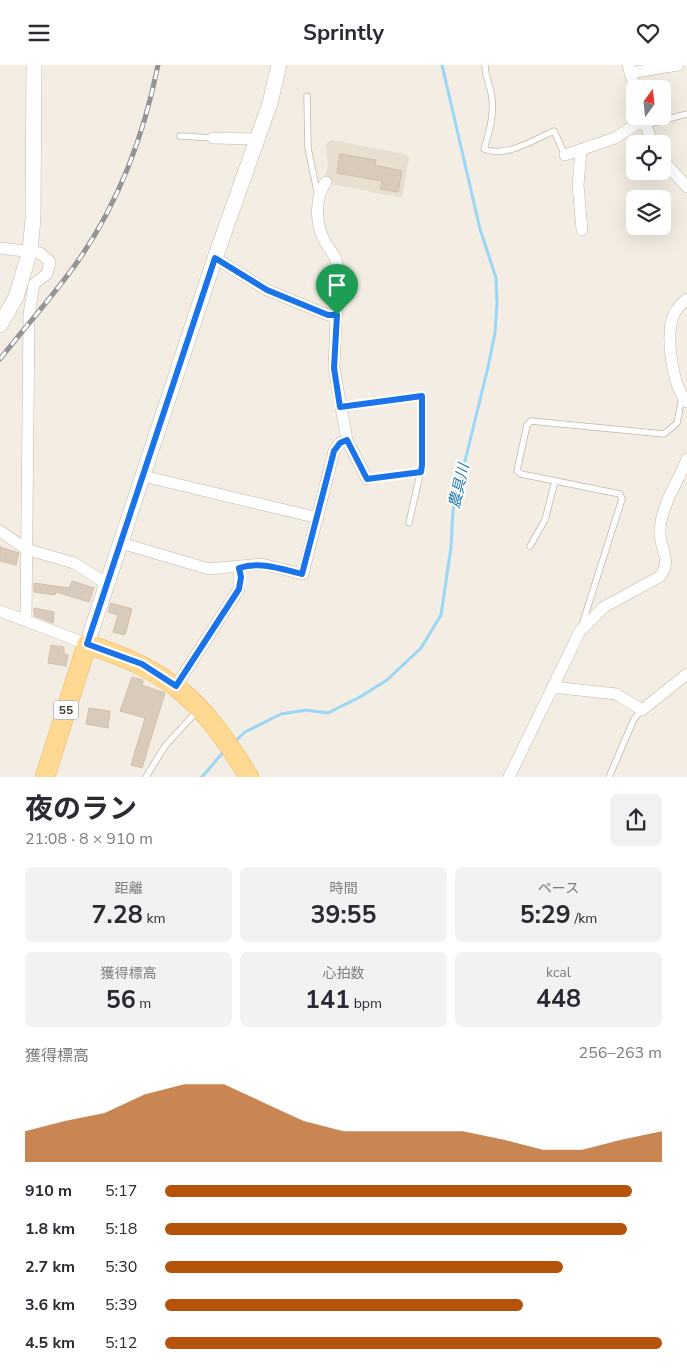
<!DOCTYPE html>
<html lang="ja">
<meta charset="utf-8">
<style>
:root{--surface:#fff;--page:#f2f2f3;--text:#2b2b33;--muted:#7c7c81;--accent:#b45309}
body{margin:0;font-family:"Nunito Sans","Noto Sans JP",sans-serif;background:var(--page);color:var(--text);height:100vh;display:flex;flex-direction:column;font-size:19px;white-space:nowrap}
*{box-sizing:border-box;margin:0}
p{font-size:16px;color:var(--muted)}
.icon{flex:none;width:28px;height:28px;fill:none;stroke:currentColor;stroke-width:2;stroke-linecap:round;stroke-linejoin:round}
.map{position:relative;height:712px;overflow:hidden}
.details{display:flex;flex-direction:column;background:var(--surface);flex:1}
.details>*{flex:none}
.needle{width:32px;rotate:15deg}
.tools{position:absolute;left:626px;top:15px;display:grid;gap:10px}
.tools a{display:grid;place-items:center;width:45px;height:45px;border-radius:8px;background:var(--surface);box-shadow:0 5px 20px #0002;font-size:25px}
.pin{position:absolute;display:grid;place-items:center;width:42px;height:42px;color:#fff;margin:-51px -21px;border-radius:50% 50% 50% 0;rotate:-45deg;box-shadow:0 0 5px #0007}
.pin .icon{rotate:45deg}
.round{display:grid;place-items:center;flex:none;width:52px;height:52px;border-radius:8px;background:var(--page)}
.summary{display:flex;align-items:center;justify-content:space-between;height:85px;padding:0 25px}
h1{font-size:28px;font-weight:700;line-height:38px}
.figures{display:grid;grid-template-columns:repeat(3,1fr);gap:8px;height:85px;padding:5px 25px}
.figures div{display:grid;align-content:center;border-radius:8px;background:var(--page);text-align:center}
.figures b{font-size:25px;font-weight:700}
.figures small{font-size:14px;font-weight:400}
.figures p{font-size:14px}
.chart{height:140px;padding:10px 25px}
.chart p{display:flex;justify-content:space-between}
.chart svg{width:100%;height:90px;margin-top:5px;fill:var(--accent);opacity:.7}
ul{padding:0 25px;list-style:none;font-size:16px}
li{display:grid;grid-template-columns:80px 60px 1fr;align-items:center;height:38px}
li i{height:12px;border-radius:6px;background:var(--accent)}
header{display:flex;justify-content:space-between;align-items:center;height:65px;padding:0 25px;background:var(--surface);font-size:22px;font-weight:700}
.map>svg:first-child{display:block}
.residential{fill:#e8dfd1}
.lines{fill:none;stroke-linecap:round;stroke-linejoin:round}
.stream{stroke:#9ad7f6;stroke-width:3}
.building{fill:#d9cbbb;stroke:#d1c0ab}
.service-casing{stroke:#c2b8a8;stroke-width:7}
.minor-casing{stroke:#c2b8a8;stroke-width:12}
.tertiary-casing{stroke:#c2b8a8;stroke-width:16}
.primary-casing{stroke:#eeb657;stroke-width:20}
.service{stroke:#fff;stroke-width:5.5}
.minor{stroke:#fff;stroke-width:11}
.tertiary{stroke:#fff;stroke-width:15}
.primary{stroke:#ffd891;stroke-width:19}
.rail-casing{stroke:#949494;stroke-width:5}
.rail{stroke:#fff;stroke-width:3;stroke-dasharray:9;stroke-linecap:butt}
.route-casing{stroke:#fff;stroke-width:10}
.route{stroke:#1a73e8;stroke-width:6}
.labels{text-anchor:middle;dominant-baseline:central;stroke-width:4;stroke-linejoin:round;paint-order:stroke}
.shield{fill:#fff;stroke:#7e7770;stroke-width:1}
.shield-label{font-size:12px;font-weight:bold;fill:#463d33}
.water-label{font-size:15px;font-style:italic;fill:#2179a9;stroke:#fff}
</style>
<header><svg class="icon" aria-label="menu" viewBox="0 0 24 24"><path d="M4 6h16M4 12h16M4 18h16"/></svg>Sprintly<svg class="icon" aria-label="heart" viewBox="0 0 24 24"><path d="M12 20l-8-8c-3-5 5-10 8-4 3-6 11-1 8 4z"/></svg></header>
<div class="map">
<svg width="687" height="712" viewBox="0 0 687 712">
<rect width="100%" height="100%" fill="#f3ede3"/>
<path class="residential" d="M 332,75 L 405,89 L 409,93 L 402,133 L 331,119 L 323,115 L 328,102 L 326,79 Z"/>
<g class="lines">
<path class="stream" d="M 233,678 L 245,667 L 281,649 L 306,645 L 328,648 L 360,632 L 387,615 L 421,583 L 441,550 L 451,482 L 453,445 L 488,302 L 495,268 L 497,238 L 496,213 L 480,164 L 442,0
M 202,712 L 225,685"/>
</g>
<path class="building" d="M 340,89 L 376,95 L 375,100 L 402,106 L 398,127 L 380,124 L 382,116 L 337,108 Z
M 0,482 L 19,488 L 16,500 L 0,496 Z
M 72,516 L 94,523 L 89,537 L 56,527 L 55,530 L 34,527 L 34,518 L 69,523 Z
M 111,538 L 132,544 L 125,570 L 113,567 L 118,550 L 108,547 Z
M 34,543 L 54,547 L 53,558 L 34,551 Z
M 51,580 L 64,582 L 64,589 L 68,590 L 66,601 L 48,598 Z
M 132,612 L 143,615 L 142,620 L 165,628 L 142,703 L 131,700 L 145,653 L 120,646 Z
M 89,643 L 110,646 L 108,663 L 86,659 Z"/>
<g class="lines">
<g class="service-casing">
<path id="service" d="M 485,0 C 485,12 491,22 492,34 C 494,51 489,68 484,84 C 506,93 533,75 554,66 L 565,90
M 307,31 L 308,83 L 318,131
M 646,58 L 649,59 L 687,49
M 180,71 L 213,73
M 341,342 L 422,331 L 422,400 L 409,458
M 367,414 L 421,407
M 530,481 L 545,455 L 555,416
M 582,560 L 622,434 L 620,429 L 521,409 L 517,406 L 527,360 L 531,356 L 664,369 L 677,358 L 682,332
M 146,712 L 165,681 L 198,645
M 609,712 L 634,654 L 642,645"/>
</g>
<g class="minor-casing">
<path id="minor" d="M 628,0 L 635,24
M 630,8 L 678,0
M 642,51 L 653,79
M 213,73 L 257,74
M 581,86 L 578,120 L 582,165
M 565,90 L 615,73 L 643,55
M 662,94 L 687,122
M 326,117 C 315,131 315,158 324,175 C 329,185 337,191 338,203 L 334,303 L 347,375 L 367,414
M 0,183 L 40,188 L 50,197 L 47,209 L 34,219 L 29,249 L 26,555
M 215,193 L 267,225 L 328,250 L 337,250
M 687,234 C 682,238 677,242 674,249 C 665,269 672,321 687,337
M 143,411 L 318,453
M 0,466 L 26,484 L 74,498 L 107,519
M 121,478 L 209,504 L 261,499 L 303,509 L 334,386 L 340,378 L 347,375
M 0,546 L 87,579
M 176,621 L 239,524 L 239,503
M 552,622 L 616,629 L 642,645 L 687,609
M 509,712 L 580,566 L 604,542 L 659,512 C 674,497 658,482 660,464 C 662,439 678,417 687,394"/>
</g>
<g class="tertiary-casing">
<path id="tertiary" d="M 0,260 L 16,232 L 30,186 L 33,154 L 34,0
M 87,579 L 215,193 L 270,38 L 279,0"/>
</g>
<g class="primary-casing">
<path id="primary" d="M 45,712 L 87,579 C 172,607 203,636 249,712"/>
</g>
<use href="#service" class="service"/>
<use href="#minor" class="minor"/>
<use href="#tertiary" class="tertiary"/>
<use href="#primary" class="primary"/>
<g class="rail-casing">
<path id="rail" d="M 0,294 C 26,261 54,230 78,196 C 119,137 144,70 158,0"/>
</g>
<use href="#rail" class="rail"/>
</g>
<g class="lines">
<g class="route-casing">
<path id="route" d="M 215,193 L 267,225 L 328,250 L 337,250 L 334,303 L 340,342 L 422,331 L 422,400 L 421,407 L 367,414 L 347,375 L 340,378 L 334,386 L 302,509 C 281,504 261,496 239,503 L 241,512 L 239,524 L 176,621 L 142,599 L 87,579 Z"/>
</g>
<use href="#route" class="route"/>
</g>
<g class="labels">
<rect class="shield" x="53.5" y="635.5" width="25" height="19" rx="4"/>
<g class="shield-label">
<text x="66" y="645">55</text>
</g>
<g class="water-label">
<text transform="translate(459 421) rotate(-77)">農具川</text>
</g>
</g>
</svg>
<div class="tools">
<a><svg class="needle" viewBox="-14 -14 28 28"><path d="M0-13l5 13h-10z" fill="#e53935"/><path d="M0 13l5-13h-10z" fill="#7c7c81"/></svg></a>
<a><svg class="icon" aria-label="locate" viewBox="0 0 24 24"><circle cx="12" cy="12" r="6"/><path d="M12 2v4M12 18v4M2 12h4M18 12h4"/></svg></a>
<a><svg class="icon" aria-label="layers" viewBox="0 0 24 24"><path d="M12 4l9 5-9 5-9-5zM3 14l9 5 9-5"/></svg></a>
</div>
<div class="pin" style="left:337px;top:250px;background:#1e9e55"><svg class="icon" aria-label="arrive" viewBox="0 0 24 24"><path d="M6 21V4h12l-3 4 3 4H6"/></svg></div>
</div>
<section class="details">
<div class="summary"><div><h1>夜のラン</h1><p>21:08 · 8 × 910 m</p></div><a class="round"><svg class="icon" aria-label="share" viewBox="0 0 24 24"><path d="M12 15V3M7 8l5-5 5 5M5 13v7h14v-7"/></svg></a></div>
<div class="figures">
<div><p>距離</p><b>7.28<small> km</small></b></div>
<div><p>時間</p><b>39:55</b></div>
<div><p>ペース</p><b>5:29<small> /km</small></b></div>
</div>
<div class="figures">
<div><p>獲得標高</p><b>56<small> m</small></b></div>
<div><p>心拍数</p><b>141<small> bpm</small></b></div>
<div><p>kcal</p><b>448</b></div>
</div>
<div class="chart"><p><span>獲得標高</span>256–263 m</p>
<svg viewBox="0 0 160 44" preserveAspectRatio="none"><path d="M0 44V29L10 24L20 20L30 11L40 6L50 6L60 15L70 24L80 29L90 29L100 29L110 29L120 33L130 38L140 38L150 33L160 29V44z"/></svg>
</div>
<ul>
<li><b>910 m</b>5:17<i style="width:94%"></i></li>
<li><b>1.8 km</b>5:18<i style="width:93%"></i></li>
<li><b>2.7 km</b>5:30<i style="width:80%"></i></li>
<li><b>3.6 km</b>5:39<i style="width:72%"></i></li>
<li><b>4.5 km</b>5:12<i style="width:100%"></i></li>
</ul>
</section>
